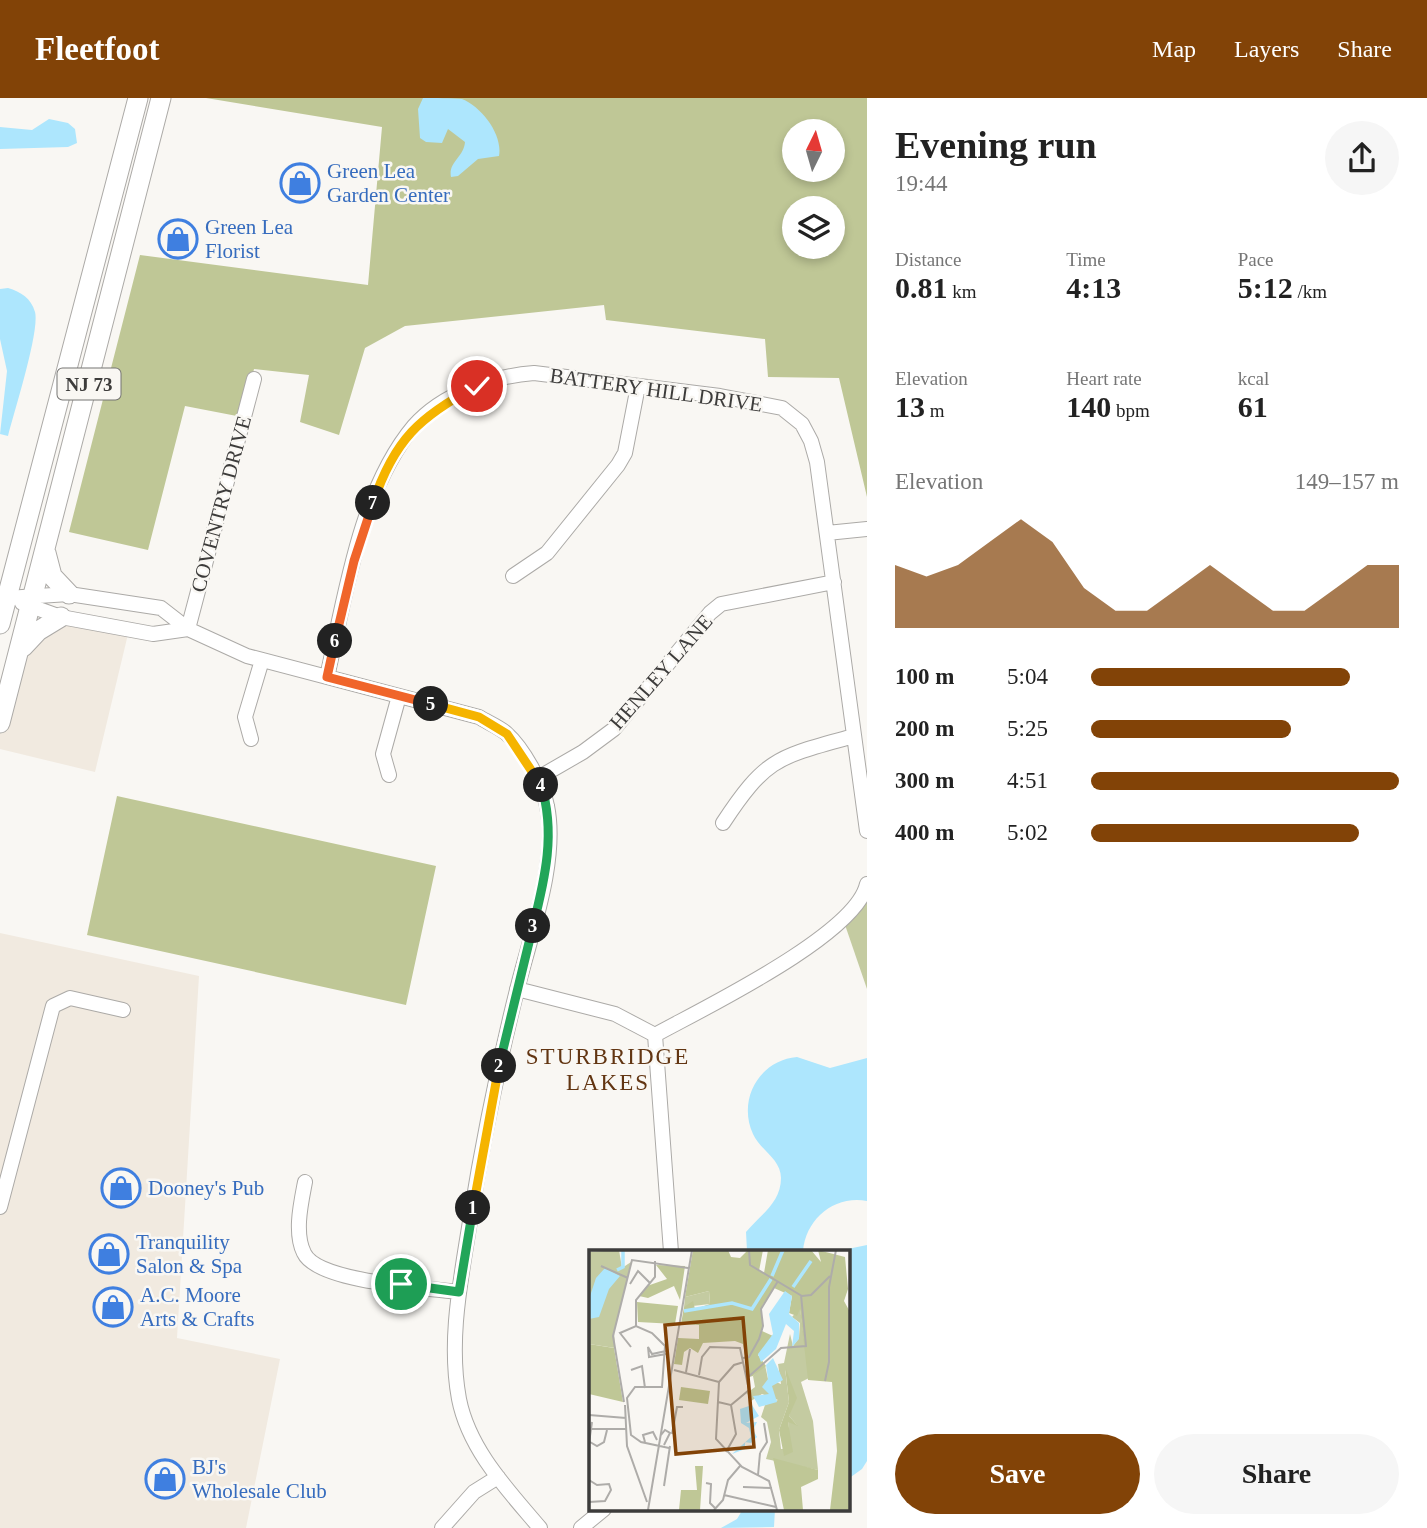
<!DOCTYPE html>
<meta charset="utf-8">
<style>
:root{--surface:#fff;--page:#f6f6f6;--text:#222;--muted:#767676;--accent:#824307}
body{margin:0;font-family:Georgia,serif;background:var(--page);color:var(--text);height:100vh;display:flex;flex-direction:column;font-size:26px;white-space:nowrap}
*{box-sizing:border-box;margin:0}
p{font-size:23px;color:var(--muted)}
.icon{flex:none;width:38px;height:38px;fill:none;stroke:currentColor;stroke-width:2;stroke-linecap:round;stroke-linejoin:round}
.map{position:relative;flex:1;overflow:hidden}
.drawer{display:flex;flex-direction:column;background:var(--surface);width:560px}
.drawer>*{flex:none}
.needle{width:46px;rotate:5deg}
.fabs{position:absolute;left:782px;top:21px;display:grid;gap:14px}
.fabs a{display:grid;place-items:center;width:63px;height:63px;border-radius:50%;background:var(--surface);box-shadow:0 4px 10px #0003;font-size:35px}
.pin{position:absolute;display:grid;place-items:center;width:60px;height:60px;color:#fff;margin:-30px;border:4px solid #fff;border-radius:50%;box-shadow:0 2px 7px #0007}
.km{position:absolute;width:35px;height:35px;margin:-18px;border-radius:50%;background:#222;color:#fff;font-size:19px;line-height:35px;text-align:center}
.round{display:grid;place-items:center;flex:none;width:74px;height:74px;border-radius:37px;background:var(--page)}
.headline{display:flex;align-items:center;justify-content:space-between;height:119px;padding:0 28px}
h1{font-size:38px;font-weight:700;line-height:52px}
.metrics{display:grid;grid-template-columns:repeat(3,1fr);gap:10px;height:119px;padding:7px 28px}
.metrics div{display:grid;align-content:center}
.metrics b{font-size:30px;font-weight:700}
.metrics small{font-size:19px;font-weight:400}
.metrics p{font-size:19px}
.chart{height:196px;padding:14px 28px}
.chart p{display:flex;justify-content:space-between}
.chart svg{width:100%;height:126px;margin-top:7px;fill:var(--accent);opacity:.7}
.cta{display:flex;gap:14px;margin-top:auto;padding:14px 28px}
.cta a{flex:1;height:80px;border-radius:42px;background:var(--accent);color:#fff;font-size:28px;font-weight:700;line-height:80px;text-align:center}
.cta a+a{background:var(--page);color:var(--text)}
ul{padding:0 28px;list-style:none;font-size:23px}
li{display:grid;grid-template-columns:112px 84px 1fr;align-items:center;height:52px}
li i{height:18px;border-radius:9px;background:var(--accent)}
header{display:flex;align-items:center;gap:42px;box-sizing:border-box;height:98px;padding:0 35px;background:var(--accent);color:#fff}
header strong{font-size:33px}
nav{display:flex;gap:38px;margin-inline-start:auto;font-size:24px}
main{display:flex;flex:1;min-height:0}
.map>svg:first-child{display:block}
.built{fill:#f1eae0}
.green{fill:#c4cba1}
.forest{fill:#bfc796;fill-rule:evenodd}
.water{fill:#ade6fd}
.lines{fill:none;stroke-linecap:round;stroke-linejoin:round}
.minor-casing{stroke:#acaaa7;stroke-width:16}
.highway-casing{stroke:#acaaa7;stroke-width:21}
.minor{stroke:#fff;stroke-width:14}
.highway{stroke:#fff;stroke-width:19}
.split-1-casing{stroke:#fff;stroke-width:14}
.split-2-casing{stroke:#fff;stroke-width:14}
.split-3-casing{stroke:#fff;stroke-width:14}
.split-4-casing{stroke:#fff;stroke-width:14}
.split-5-casing{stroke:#fff;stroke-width:14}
.split-6-casing{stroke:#fff;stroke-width:14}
.split-7-casing{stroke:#fff;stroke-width:14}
.split-8-casing{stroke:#fff;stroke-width:14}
.split-1{stroke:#22a559;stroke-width:9}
.split-2{stroke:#f5b400;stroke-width:9}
.split-3{stroke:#22a559;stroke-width:9}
.split-4{stroke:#22a559;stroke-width:9}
.split-5{stroke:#f5b400;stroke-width:9}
.split-6{stroke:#f0652b;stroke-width:9}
.split-7{stroke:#f0652b;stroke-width:9}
.split-8{stroke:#f5b400;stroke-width:9}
.labels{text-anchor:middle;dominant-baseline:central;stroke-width:5;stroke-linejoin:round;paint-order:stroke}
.shield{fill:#f9f7f3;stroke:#757472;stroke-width:2}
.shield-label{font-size:19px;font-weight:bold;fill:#3d3c3b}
.shop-label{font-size:21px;fill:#366cbe;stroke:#f9f7f3;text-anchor:start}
.street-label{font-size:21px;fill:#3d3c3b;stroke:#f9f7f3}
.neighbourhood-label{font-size:23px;letter-spacing:2px;fill:#623512;stroke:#f9f7f3}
.inset-river{fill:none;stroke:#ade6fd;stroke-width:3.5}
.inset-road{fill:none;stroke:#aeaca9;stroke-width:2}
.view{fill:#824307;fill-opacity:0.15;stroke:#824307;stroke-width:3.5}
.inset-edge{fill:none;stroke:#3d3c3b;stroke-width:3.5}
</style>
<header>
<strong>Fleetfoot</strong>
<nav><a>Map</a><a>Layers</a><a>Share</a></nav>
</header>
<main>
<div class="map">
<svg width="867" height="1430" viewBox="0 0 867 1430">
<rect width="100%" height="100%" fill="#f9f7f3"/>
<path class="built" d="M 49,525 L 129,532 L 95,674 L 0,651 L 0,626 L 21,553 Z
M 0,835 L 199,878 L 177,1240 L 280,1261 L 246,1430 L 0,1430 Z"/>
<path class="green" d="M 867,779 L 867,891 L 843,821 Z"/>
<path class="forest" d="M 206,0 L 867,0 L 867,399 L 839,280 L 768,279 L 765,241 L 606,222 L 604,207 L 405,228 L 365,250 L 339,337 L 300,324 L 309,277 L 254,271 L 242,319 L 185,308 L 148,452 L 69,434 L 140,157 L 368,187 L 382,29 ZM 794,33 L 833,33 L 833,72 L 794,72 ZM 794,110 L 833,110 L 833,149 L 794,149 Z
M 117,698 L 436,768 L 406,907 L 87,837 Z"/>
<path class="water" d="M 423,0 C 434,0 452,0 462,1 C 482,9 503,37 499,58 L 478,61 L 458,78 L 451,79 C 448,64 464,59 465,44 L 448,31 L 442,45 L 426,44 L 420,40 L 418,11 Z
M 49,21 L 68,25 L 75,31 L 77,45 L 68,49 L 0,51 L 0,29 L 32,32 Z
M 8,190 C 21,194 31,200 35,214 C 40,233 14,314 8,338 L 0,336 L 7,273 L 0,241 L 0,191 Z
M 797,959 L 830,970 L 867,960 L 867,1103 C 834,1097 806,1121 803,1153 L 747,1153 L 746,1134 C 760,1117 781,1105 781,1080 C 781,1061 760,1052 753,1036 C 737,1001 760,962 797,959 Z
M 867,1147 L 867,1363 L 862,1371 L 848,1381 L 848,1154 L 838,1153 Z
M 743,1411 L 775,1411 L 774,1429 L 721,1430 L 737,1421 Z"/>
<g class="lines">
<g class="minor-casing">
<path id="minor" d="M 827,435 L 867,431
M 513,478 L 547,455 L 618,367 L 625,355 L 638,288
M 7,500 L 69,496 L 161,510 L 188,531 L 247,558 L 479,619 C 487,624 499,629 506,635 C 523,650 543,686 547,708 C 558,761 532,833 519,884 C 499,963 483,1042 470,1123 C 461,1181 448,1242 459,1301 C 469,1352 508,1392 540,1430
M 22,505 L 61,519 L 153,536 L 188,531
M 188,531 L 254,281
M 327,579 C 345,499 360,392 414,328 C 442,296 493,278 534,275 L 720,298 L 782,310 L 802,326 L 811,343 L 817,364 L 867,733
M 251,641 L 245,619 L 262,562
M 389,677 L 383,656 L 399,598
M 538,680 L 583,654 L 614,631 L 710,515 L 721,506 L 834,484
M 723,725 C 767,658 779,659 854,638
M 517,891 L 615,916 L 655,937 L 671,1154
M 655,937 C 702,911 856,837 867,786
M 305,1084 C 301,1105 294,1135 304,1155 C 317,1184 427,1190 459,1194
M 0,1109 L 53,908 L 70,900 L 123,912
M 442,1430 L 474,1394 L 498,1379
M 581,1430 L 604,1411"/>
</g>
<g class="highway-casing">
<path id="highway" d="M 46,455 L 52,478 L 69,496
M 0,526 L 138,0
M 23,549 L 38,533 L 61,519
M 0,625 L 161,0"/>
</g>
<use href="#minor" class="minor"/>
<use href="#highway" class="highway"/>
</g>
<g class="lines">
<g class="split-1-casing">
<path id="split-1" d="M 401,1186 L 459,1194 L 473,1110"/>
</g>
<g class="split-2-casing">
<path id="split-2" d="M 473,1110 L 499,968"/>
</g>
<g class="split-3-casing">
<path id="split-3" d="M 499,968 L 533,828"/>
</g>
<g class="split-4-casing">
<path id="split-4" d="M 533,828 C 545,781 556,734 541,687"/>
</g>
<g class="split-5-casing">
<path id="split-5" d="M 431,606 L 479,619 L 507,636 L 541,687"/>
</g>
<g class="split-6-casing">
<path id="split-6" d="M 335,543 L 327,579 L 431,606"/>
</g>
<g class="split-7-casing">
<path id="split-7" d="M 335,543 L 354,463 L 373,405"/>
</g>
<g class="split-8-casing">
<path id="split-8" d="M 373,405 C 394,342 420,318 477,288"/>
</g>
<use href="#split-1" class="split-1"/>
<use href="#split-2" class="split-2"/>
<use href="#split-3" class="split-3"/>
<use href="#split-4" class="split-4"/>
<use href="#split-5" class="split-5"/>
<use href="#split-6" class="split-6"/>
<use href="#split-7" class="split-7"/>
<use href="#split-8" class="split-8"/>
</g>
<defs>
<g id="shop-ring" transform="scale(2.0125)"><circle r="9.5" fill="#f9f7f3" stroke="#3f7fe0" stroke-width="1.5"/><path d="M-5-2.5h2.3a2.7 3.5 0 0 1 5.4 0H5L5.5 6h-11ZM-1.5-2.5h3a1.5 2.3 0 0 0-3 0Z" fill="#3f7fe0"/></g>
</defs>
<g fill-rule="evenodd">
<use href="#shop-ring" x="300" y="85"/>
<use href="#shop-ring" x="178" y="141"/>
<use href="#shop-ring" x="121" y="1090"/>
<use href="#shop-ring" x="109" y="1156"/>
<use href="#shop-ring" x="113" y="1209"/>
<use href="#shop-ring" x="165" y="1381"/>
</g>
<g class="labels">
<rect class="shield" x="57.5" y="270.5" width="63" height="31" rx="5"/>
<g class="shield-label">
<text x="89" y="286">NJ 73</text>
</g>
<g class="shop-label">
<text x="327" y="73">Green Lea<tspan x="327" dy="24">Garden Center</tspan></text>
<text x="205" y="129">Green Lea<tspan x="205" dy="24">Florist</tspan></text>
<text x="148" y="1090">Dooney's Pub</text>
<text x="136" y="1144">Tranquility<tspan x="136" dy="24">Salon &amp; Spa</tspan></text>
<text x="140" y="1197">A.C. Moore<tspan x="140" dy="24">Arts &amp; Crafts</tspan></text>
<text x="192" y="1369">BJ's<tspan x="192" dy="24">Wholesale Club</tspan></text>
</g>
<g class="street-label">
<text transform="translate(656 292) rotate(8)">BATTERY HILL DRIVE</text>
<text transform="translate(221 406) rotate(-75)">COVENTRY DRIVE</text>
<text transform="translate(661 574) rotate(-49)">HENLEY LANE</text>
</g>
<g class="neighbourhood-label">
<text x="608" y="958">STURBRIDGE<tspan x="608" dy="26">LAKES</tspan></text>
</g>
</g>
<g transform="translate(589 1152)">
<rect width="261" height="261" fill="#f9f7f3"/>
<path d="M 30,0 L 33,18 L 42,12 L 25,82 L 26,98 L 0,94 L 0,2 ZM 120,41 L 121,54 L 95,57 L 96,47 ZM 211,58 L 220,128 L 212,132 L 224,171 L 229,220 L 177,209 L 182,192 L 178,172 L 172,167 L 176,155 L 189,150 L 173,144 L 162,151 L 158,143 L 166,137 L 164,126 L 176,115 L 179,129 L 192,134 L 189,114 L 195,113 L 201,84 L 204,96 L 210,88 L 211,73 L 203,67 ZM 196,118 L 203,145 L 200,166 L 208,175 L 199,171 L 201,198 L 192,199 L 190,180 L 200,152 Z" fill="#c4cba1" fill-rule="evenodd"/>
<path d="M 104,0 L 139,0 L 142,7 L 151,8 L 159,0 L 174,0 L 170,21 L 175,23 L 179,0 L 222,0 L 232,12 L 229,0 L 256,7 L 259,39 L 255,51 L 261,62 L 261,260 L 241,260 L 248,201 L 243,132 L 219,130 L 211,59 L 208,66 L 200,63 L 203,46 L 185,38 L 173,56 L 173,81 L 184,86 L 169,105 L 177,116 L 164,126 L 160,127 L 154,94 L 146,91 L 114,93 L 109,103 L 101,98 L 95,102 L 93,115 L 85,114 L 89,88 L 110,89 L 110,75 L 92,74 L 95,57 L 104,51 L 106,59 L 121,54 L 120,41 L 96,47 ZM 67,15 L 96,16 L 91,50 L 85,36 L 59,48 L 50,46 L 58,36 L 78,29 ZM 48,52 L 89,56 L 86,74 L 49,72 ZM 0,94 L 25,98 L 34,152 L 0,144 ZM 196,117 L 208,148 L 200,166 L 209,176 L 199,172 L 204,202 L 195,206 L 190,180 L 200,152 ZM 92,137 L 121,141 L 119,154 L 90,150 ZM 184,208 L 229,220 L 229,229 L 212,237 L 214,260 L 195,260 ZM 106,216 L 114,216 L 111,260 L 90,260 L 92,240 L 108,240 Z" fill="#bfc796"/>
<path d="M 16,18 L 31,26 L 20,39 L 10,67 L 0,69 L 0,49 L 7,28 ZM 196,41 L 203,46 L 200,64 L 210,73 L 210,89 L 203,97 L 205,81 L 197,74 L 187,99 L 172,112 L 169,104 L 184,84 L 180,64 ZM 184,108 L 194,130 L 183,136 L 188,152 L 170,157 L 164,146 L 180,144 L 173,137 L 179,129 L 177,115 ZM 163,155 L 170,166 L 157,173 L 168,172 L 164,180 L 168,187 L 162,193 L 156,192 L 156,199 L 143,204 L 162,187 L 160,178 L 152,173 L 151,159 Z" fill="#ade6fd"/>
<path class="inset-river" d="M 28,20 L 34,17 L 34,0M 183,26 L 194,0M 204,37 L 222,11M 95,61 L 143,53 L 163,59 L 182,29"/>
<path class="inset-road" d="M 160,0 L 161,15 L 213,46 L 222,45 L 241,26M 12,16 L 39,28M 41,34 L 49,21 L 61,33M 47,76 L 47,50 L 66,27 L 66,11M 42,97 L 31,83 L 47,76 L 63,83 L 76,96 L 73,137 L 46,137 L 38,148 L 42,185 L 52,192 L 80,198M 77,104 L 60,107 L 59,97 L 63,104 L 77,101M 154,108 L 160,107 L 170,89 L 174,76 L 172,59 L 189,31M 42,120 L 53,116 L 56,138M 85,120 L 130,132 L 127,189 L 153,217 L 180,231 L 188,260M 97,122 L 101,99M 110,125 L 113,107 L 121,97 L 151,98 L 160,140 L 142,155M 158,128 L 192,98 L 217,96 L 212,45M 236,131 L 240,112 L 240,37 L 247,0M 130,132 L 145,115 L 155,112M 35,152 L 24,86 L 43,10 L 99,18M 129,152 L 142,155 L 147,184 L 137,202M 36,155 L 38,196 L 58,252M 0,165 L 37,168M 2,179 L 38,179M 83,184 L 88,157 L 94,157M 72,185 L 76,180 L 81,183 L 75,195M 1,192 L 8,196 L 15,192 L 18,180M 56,192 L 54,185 L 64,182 L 68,190M 0,193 L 3,172M 171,203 L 178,192 L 175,173M 169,225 L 171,203M 0,230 L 8,235 L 20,234 L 22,240 L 16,251 L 0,252M 117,233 L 122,234 L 121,253 L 127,259M 75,236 L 81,196M 154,237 L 183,238M 135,245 L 187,257M 59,260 L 103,0M 125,260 L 134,250 L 139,230 L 151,216"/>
<path class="view" d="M 154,68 L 165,197 L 87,204 L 76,75 Z"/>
<rect width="261" height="261" class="inset-edge"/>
</g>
</svg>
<div class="fabs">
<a><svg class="needle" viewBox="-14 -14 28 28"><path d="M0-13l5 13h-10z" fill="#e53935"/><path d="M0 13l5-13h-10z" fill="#767676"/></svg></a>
<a><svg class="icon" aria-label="layers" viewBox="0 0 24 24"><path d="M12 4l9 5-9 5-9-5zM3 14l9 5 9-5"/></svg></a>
</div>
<div class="pin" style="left:401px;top:1186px;background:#1e9e55"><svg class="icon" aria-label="arrive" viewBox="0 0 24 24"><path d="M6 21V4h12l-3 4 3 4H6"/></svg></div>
<div class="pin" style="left:477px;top:288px;background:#d93025"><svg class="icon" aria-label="check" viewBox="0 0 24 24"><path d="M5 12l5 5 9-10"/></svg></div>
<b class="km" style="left:473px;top:1110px">1</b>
<b class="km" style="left:499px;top:968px">2</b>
<b class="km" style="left:533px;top:828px">3</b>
<b class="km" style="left:541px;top:687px">4</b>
<b class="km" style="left:431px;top:606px">5</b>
<b class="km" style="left:335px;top:543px">6</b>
<b class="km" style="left:373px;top:405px">7</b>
</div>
<section class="drawer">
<div class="headline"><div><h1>Evening run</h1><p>19:44</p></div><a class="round"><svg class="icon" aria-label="share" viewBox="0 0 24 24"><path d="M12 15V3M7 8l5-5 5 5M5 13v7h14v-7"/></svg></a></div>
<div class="metrics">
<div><p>Distance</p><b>0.81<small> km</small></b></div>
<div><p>Time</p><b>4:13</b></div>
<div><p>Pace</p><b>5:12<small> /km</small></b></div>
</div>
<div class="metrics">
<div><p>Elevation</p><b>13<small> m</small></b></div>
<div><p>Heart rate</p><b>140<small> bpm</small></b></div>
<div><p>kcal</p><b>61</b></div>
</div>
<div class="chart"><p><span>Elevation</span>149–157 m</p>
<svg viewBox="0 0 160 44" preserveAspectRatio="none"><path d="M0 44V22L10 26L20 22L30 14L40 6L50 14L60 30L70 38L80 38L90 30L100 22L110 30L120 38L130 38L140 30L150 22L160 22V44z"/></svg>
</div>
<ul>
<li><b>100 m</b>5:04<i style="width:84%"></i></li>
<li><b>200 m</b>5:25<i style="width:65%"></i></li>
<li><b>300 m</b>4:51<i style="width:100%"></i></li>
<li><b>400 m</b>5:02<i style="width:87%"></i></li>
</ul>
<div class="cta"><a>Save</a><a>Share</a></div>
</section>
</main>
